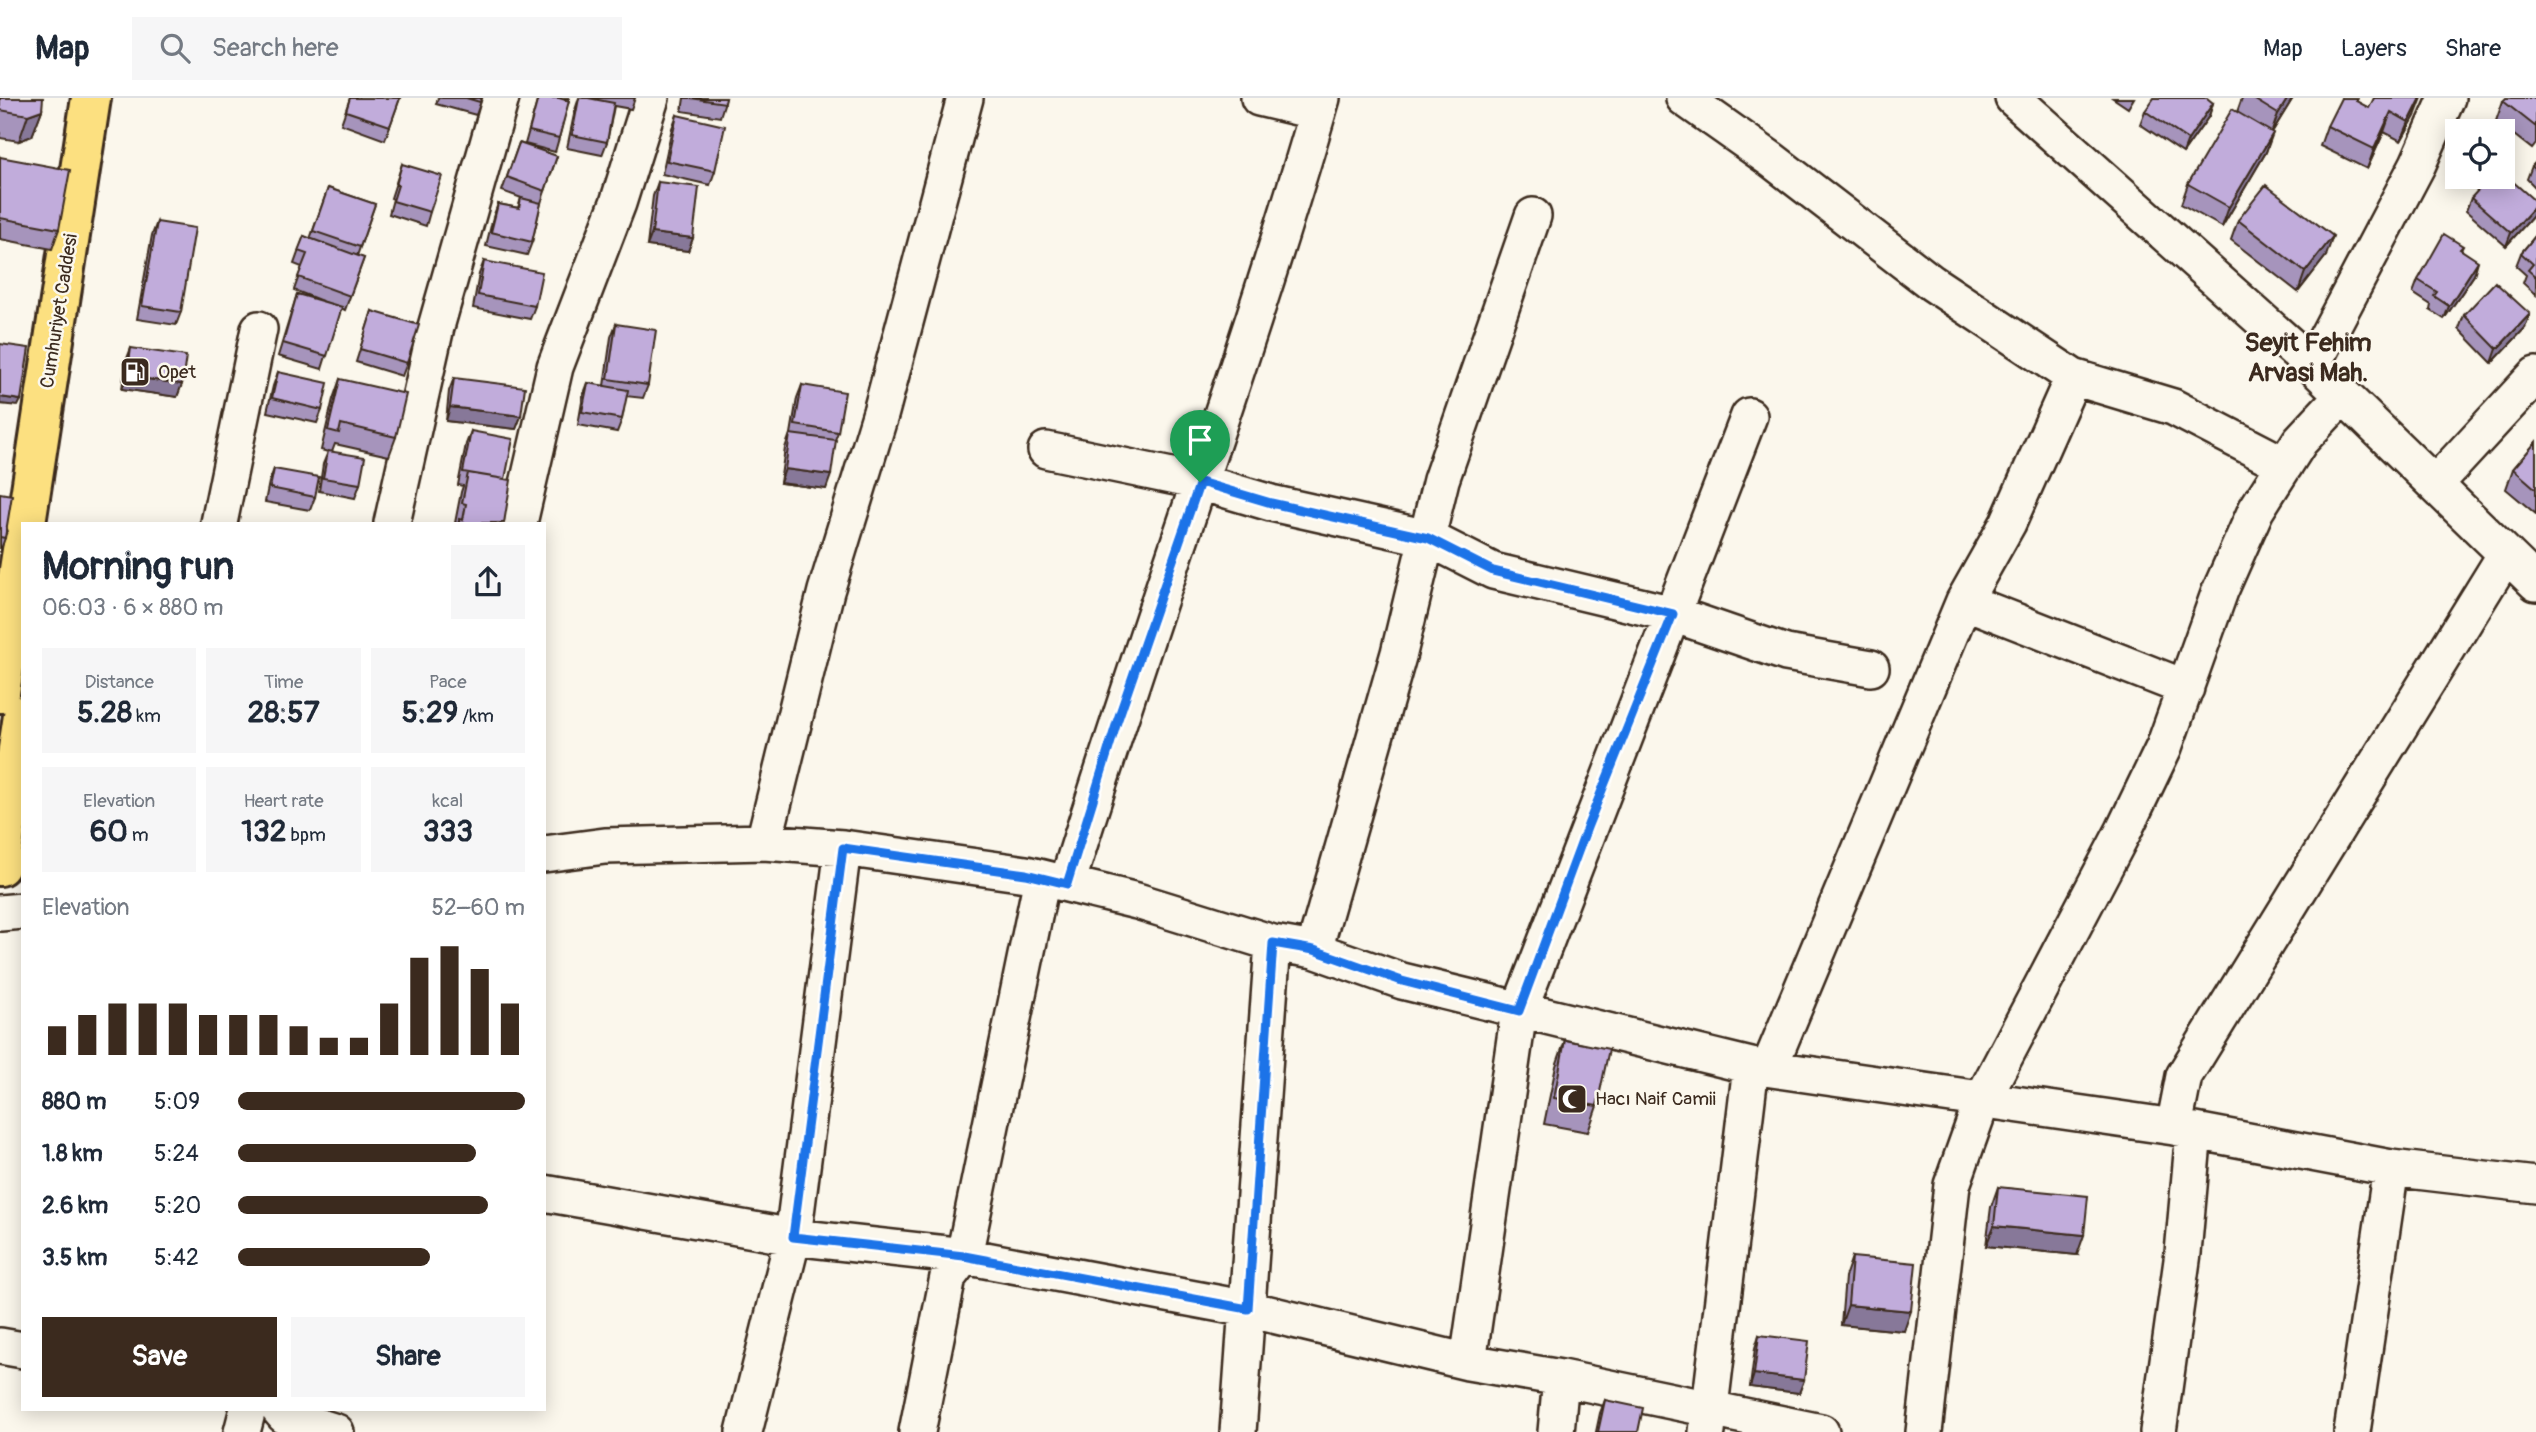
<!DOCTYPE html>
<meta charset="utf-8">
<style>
:root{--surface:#fff;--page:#f6f6f7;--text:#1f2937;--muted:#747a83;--line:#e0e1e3;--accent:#3b2a1e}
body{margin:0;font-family:Pangolin,sans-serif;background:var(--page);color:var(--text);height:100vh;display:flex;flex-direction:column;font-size:26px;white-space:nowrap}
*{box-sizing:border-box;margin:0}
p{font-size:23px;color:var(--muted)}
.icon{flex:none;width:38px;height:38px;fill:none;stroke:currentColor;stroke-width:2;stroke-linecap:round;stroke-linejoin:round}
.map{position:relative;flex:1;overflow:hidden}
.sheet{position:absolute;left:21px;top:424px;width:525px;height:889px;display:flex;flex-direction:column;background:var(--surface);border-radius:0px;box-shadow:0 4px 18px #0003}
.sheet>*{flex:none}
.buttons{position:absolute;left:2445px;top:21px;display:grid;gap:14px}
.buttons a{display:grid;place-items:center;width:70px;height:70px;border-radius:0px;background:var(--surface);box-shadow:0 4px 18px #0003;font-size:35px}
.pin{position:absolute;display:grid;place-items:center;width:60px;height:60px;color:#fff;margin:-72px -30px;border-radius:50% 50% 50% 0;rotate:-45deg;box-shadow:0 0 7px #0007}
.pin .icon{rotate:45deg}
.round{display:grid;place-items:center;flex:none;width:74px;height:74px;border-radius:0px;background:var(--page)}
.overview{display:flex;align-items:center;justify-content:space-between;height:119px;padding:0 21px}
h1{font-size:38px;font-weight:700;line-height:52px}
.figures{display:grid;grid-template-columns:repeat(3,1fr);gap:10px;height:119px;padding:7px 21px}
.figures div{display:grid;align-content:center;border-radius:0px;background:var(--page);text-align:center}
.figures b{font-size:30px;font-weight:700}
.figures small{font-size:19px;font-weight:400}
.figures p{font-size:19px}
.chart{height:196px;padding:14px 21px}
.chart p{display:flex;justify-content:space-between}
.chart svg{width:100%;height:126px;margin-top:7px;stroke:var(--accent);stroke-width:6}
.primary-button{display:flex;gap:14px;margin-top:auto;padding:14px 21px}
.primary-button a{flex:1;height:80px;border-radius:0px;background:var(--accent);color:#fff;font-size:28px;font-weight:700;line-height:80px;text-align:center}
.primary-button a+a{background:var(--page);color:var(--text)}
ul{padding:0 21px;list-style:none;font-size:23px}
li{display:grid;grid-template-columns:112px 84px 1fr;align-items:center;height:52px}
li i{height:18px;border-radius:9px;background:var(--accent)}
header{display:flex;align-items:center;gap:42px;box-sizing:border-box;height:98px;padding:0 35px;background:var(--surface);border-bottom:2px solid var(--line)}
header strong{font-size:33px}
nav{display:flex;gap:38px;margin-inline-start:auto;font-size:24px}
.search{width:490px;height:63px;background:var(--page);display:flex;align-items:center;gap:18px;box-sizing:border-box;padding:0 24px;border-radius:0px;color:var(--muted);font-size:26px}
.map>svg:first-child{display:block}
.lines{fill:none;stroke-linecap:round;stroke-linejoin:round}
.minor-casing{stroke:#3b2a1e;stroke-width:40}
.major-casing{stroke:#3b2a1e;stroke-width:44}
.minor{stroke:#fbf7ec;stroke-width:35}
.major{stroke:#fce080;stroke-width:38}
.wall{fill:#a694bc;stroke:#3b2a1e;stroke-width:2}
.shaded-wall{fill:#877899;stroke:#3b2a1e;stroke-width:2}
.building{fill:#c1acdb;stroke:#3b2a1e;stroke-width:2}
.route-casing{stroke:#fff;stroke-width:14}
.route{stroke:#1a73e8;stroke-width:9}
.labels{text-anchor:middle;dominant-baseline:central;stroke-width:5;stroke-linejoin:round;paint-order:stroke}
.street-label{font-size:19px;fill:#3b2a1e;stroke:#fbf7ec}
.poi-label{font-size:19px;fill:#3b2a1e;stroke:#fbf7ec;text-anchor:start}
.district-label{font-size:26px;font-weight:bold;fill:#3b2a1e;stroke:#fbf7ec}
</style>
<header>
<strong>Map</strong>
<div class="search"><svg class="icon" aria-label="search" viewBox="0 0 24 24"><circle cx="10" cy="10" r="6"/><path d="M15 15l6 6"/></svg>Search here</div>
<nav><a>Map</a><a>Layers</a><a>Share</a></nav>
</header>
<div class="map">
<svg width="2536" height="1334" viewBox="0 0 2536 1334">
<rect width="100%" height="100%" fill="#fbf7ec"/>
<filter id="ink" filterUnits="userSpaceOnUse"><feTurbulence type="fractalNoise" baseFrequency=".0143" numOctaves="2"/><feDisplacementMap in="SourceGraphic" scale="14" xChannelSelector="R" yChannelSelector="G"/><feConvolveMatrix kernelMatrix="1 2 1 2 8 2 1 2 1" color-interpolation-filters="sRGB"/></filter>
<g filter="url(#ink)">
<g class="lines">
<g class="minor-casing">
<path id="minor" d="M 1259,0 L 1318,14
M 1684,0 L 1772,62 L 1932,185 L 2073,279 L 2173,309 L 2285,367
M 2013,0 L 2312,267 L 2536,485
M 2312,267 L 2418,66 L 2447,0
M 1046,352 L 1200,384 L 1271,405 L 1428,440 L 1493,473 L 1673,516 L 1786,555 L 1871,570
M 2436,385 L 2536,277
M 219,425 L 259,231
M 392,425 L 436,229 L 501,0
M 519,425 L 555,269 L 618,105 L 651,0
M 1964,503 L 2186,590
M 764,744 L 826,493 L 881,314 L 965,0
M 544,756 L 605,748 L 764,744 L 843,750 L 1026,776 L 1137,803 L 1273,845 L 1314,852 L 1402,883 L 1751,968 L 2174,1029 L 2391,1070 L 2536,1087
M 1067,786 C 1148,523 1245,265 1322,0
M 0,815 L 23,813
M 1314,852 L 1399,555 L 1441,382 L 1533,118
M 1769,970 L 1964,503 L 2008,425 L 2073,279
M 2174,1029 L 2184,978 L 2506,456
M 544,1095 L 793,1139 L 964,1158 L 1248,1211 L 1468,1264 L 1561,1280 L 1821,1334
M 0,1248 L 23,1252
M 1468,1264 L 1519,913 L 1749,318
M 279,1311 L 285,1318 L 336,1334
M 242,1334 L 248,1311
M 744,1334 L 793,1139 L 843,750
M 917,1334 L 948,1179 L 964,1158 L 1042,780
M 1238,1334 L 1273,845
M 1556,1334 L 1561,1280
M 1707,1334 L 1751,968
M 1924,1334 L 1952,1087 L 1983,1000 L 2124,732 L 2164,649 L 2220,493 L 2256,412 L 2300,343 L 2343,297
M 2158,1334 L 2183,1155 L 2194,1033
M 2352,1334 L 2391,1070"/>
</g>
<g class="major-casing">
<path id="major" d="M 26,425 L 91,0
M 0,595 L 23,446
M 0,768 L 23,618"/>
</g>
<use href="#minor" class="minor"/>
<use href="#major" class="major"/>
</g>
<path class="wall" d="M 0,0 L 42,12 L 32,38 L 19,43 L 0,40 Z
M 350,0 L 400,0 L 385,42 L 341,26 Z
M 438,0 L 482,0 L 476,17 L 436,6 Z
M 538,0 L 569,0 L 559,40 L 555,54 L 525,46 Z
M 579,0 L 635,0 L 631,11 L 614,8 L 607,44 L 602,57 L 567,50 L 575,12 Z
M 684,0 L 726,0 L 720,19 L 682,13 Z
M 2113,0 L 2134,0 L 2128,10 Z
M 2242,0 L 2293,0 L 2272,34 L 2266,54 L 2222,129 L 2181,106 L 2188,86 L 2237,14 Z
M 2358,0 L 2356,4 L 2369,10 L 2415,18 L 2401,43 L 2384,34 L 2367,71 L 2320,48 L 2327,28 Z
M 2536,0 L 2536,46 L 2532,51 L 2496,23 L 2503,3 Z
M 2213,5 L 2209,18 L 2183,55 L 2140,26 L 2145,13 Z
M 677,17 L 715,73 L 710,87 L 662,76 L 672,30 Z
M 519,45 L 557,58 L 541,105 L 532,144 L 527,157 L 486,148 L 493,119 L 498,106 L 518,110 L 521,100 L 527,102 L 502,93 Z
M 0,59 L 59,131 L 52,151 L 0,141 Z
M 2536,64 L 2536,90 L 2527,81 L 2532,68 Z
M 402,66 L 430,114 L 426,128 L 389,116 L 393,101 L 391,100 Z
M 658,84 L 693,140 L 688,153 L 647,148 L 653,98 Z
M 328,90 L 375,106 L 357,158 L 364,160 L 345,212 L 341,210 L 322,271 L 278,258 L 297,196 L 327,205 L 294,192 L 302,169 L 294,166 L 304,138 L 310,141 Z
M 2471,100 L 2533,118 L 2506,148 L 2466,113 Z
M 2238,122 L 2326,158 L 2298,194 L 2231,142 Z
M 157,124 L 181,214 L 176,227 L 137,221 L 152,137 Z
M 2536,137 L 2536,197 L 2523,185 L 2526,177 L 2516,168 L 2521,155 Z
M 2463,148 L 2461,152 L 2474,177 L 2444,221 L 2430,212 L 2431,207 L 2413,195 L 2418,182 Z
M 484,163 L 535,208 L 530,221 L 473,210 L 479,176 Z
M 372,213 L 407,265 L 402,278 L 356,264 Z
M 2464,217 L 2525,230 L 2492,265 L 2459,231 Z
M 616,226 L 648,287 L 643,300 L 626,298 L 622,321 L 617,334 L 578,327 L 583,298 L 588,285 L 604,288 L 611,239 Z
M 131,250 L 182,286 L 177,299 L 122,291 L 126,263 Z
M 278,274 L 322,312 L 317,325 L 267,314 L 273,288 Z
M 454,280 L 521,318 L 516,331 L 446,323 L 449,293 Z
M 340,281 L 396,339 L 389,358 L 335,346 L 332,354 L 360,386 L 355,400 L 319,393 L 323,366 L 328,354 L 321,352 L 333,301 Z
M 802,287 L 838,334 L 835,342 L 826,391 L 780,385 L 785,350 L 790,336 L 791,336 L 797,300 Z
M 471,333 L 505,381 L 504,425 L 455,425 L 461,394 L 463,388 L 458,387 L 466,346 Z
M 2536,344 L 2536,416 L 2506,391 L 2513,371 Z
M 274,371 L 315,399 L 310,412 L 265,404 L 269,384 Z
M 0,395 L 5,440 L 0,454 Z
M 1565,942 L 1597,1008 L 1588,1034 L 1544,1026 L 1556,968 Z
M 1998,1089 L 2077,1157 L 1986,1148 L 1991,1109 Z
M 1852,1159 L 1904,1233 L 1841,1227 L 1845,1179 Z
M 1759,1237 L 1804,1282 L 1799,1295 L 1750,1289 L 1755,1250 Z
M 1605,1302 L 1638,1334 L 1596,1334 L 1600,1315 Z"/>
<path class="shaded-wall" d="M 2288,0 L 2293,0 L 2271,36 L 2278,16 Z
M 2422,0 L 2415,18 L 2401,43 L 2409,24 Z
M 2213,5 L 2209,18 L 2183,55 L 2188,42 Z
M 42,12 L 32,38 L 19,43 L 28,17 Z
M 2391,14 L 2384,34 L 2367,71 L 2374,51 Z
M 2273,35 L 2266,54 L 2222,129 L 2229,109 Z
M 2536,107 L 2533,118 L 2506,148 L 2511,135 Z
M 652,135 L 693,140 L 688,153 L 647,148 Z
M 2333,138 L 2326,158 L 2298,194 L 2305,174 Z
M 2478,163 L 2474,177 L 2444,221 L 2449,208 Z
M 2530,216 L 2525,230 L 2492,265 L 2497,251 Z
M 127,278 L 182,286 L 177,299 L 122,291 Z
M 0,299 L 21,302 L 18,308 L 0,306 Z
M 450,309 L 521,318 L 516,331 L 446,323 Z
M 785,371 L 831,377 L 826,391 L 780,385 Z
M 1994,1128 L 2084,1137 L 2077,1157 L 1986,1148 Z
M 1848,1207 L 1911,1213 L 1904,1233 L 1841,1227 Z
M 1754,1276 L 1804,1282 L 1799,1295 L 1750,1289 Z"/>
<path class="building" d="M 0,0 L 43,0 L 42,12 L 28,17 L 0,12 Z
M 350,0 L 400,0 L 390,28 L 346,13 Z
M 466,0 L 482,0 L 480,4 Z
M 538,0 L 559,0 L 569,3 L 559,40 L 529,33 Z
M 579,0 L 588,0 L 614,5 L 607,44 L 572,37 Z
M 690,0 L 726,0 L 725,5 Z
M 2154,0 L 2207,0 L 2213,5 L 2188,42 L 2145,13 Z
M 2252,0 L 2288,0 L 2278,16 Z
M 2341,0 L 2358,0 L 2356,3 L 2369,10 L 2374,0 L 2421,0 L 2409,24 L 2391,14 L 2374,51 L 2327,28 Z
M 2506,0 L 2536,0 L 2536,29 L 2503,3 Z
M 2232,11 L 2273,35 L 2229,109 L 2188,86 Z
M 677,17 L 725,28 L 715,73 L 667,63 Z
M 519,45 L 557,58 L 545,93 L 507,79 Z
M 0,59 L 70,72 L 59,131 L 0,120 Z
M 2536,64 L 2536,72 L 2532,68 Z
M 402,66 L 442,78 L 430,114 L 393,103 L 398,87 L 396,87 Z
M 2502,74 L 2536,104 L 2536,107 L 2511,135 L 2471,100 L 2490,79 L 2502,79 Z
M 658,84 L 699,89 L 693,140 L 652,135 Z
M 2266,87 L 2333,138 L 2305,174 L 2238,122 Z
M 328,90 L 375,106 L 360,149 L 313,133 Z
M 521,100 L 541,105 L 532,144 L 491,134 L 498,106 L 519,110 Z
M 157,124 L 195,130 L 181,214 L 142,208 Z
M 2444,136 L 2463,148 L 2460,151 L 2478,163 L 2449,208 L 2434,198 L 2437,194 L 2418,182 Z
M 2536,137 L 2536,179 L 2528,172 L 2533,166 L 2521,155 Z
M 304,138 L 364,160 L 350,198 L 298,179 L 307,156 L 298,153 Z
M 484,163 L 542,174 L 535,208 L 478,197 Z
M 2495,184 L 2530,216 L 2497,251 L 2464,217 Z
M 297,196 L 342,209 L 327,258 L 283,245 Z
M 372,213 L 419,227 L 407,265 L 360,251 Z
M 616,226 L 656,232 L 648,287 L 608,281 Z
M 0,246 L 29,250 L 21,302 L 0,299 Z
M 131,250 L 186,258 L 182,286 L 127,278 Z
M 278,274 L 328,285 L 322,312 L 272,300 Z
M 454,280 L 525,289 L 521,318 L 450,309 Z
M 340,281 L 406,296 L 396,339 L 341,326 L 339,335 L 328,332 Z
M 588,285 L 628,292 L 622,321 L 582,314 Z
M 802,287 L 845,294 L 838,334 L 795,327 Z
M 471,333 L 513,341 L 505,381 L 463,374 Z
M 790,336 L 836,342 L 831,377 L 785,371 Z
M 2536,344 L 2536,391 L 2513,371 Z
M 328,353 L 365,359 L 360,386 L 323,380 Z
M 274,371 L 319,379 L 315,399 L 270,390 Z
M 468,375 L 511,382 L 504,425 L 459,425 L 459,421 L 463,422 L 466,406 L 462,405 Z
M 0,395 L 12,397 L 5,440 L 0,439 Z
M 1565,942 L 1609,951 L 1597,1008 L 1554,1000 Z
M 1998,1089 L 2088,1098 L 2084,1137 L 1994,1128 Z
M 1852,1159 L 1916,1165 L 1911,1213 L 1848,1207 Z
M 1759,1237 L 1809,1243 L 1804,1282 L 1754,1276 Z
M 1605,1302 L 1643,1310 L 1638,1334 L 1598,1334 Z"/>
</g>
<g class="lines" filter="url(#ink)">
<g class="route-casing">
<path id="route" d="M 1200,384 L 1271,405 L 1428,440 L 1493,473 L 1673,516 L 1588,727 L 1519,913 L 1402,883 L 1314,852 L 1273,845 L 1248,1211 L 964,1158 L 793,1139 L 843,750 L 1026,776 L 1067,786 L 1117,624 Z"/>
</g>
<use href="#route" class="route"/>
</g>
<defs>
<g id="fuel-square" transform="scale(1.575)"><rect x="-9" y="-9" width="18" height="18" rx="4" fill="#3b2a1e" stroke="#fbf7ec"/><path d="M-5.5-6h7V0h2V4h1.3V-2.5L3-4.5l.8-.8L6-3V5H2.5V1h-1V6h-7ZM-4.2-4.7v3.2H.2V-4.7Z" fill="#fff"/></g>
<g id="mosque-square" transform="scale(1.575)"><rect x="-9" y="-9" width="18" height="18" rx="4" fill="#3b2a1e" stroke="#fbf7ec"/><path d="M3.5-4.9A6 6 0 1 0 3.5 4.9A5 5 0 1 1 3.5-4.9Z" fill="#fff"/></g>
</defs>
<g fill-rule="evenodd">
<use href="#fuel-square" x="135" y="274"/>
<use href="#mosque-square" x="1572" y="1001"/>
</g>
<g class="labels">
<g class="street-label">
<text transform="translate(59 213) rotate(-81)">Cumhuriyet Caddesi</text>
</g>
<g class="poi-label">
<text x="158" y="274">Opet</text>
<text x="1595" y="1001">Hacı Naif Camii</text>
</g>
<g class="district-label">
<text x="2308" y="245">Seyit Fehim<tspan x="2308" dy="30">Arvasi Mah.</tspan></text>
</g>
</g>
</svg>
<div class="buttons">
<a><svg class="icon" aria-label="locate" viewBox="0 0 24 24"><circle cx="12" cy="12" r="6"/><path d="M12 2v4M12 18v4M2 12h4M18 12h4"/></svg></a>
</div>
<div class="pin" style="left:1200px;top:384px;background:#1e9e55"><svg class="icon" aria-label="arrive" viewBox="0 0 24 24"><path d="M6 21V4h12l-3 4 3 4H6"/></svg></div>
<section class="sheet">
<div class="overview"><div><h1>Morning run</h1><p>06:03 · 6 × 880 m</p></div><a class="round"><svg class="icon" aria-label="share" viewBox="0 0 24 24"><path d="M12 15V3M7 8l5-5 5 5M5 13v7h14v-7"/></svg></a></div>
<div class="figures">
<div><p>Distance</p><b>5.28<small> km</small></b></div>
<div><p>Time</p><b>28:57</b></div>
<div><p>Pace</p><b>5:29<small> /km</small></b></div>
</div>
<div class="figures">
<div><p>Elevation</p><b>60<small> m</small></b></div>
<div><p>Heart rate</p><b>132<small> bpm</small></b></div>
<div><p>kcal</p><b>333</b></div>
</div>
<div class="chart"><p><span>Elevation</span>52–60 m</p>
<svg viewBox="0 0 160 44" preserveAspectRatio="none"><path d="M5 44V34M15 44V30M25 44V26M35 44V26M45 44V26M55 44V30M65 44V30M75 44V30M85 44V34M95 44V38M105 44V38M115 44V26M125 44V10M135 44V6M145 44V14M155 44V26"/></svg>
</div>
<ul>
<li><b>880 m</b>5:09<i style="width:100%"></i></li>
<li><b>1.8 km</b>5:24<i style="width:83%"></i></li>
<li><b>2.6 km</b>5:20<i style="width:87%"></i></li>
<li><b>3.5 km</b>5:42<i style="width:67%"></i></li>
</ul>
<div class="primary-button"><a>Save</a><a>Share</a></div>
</section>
</div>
